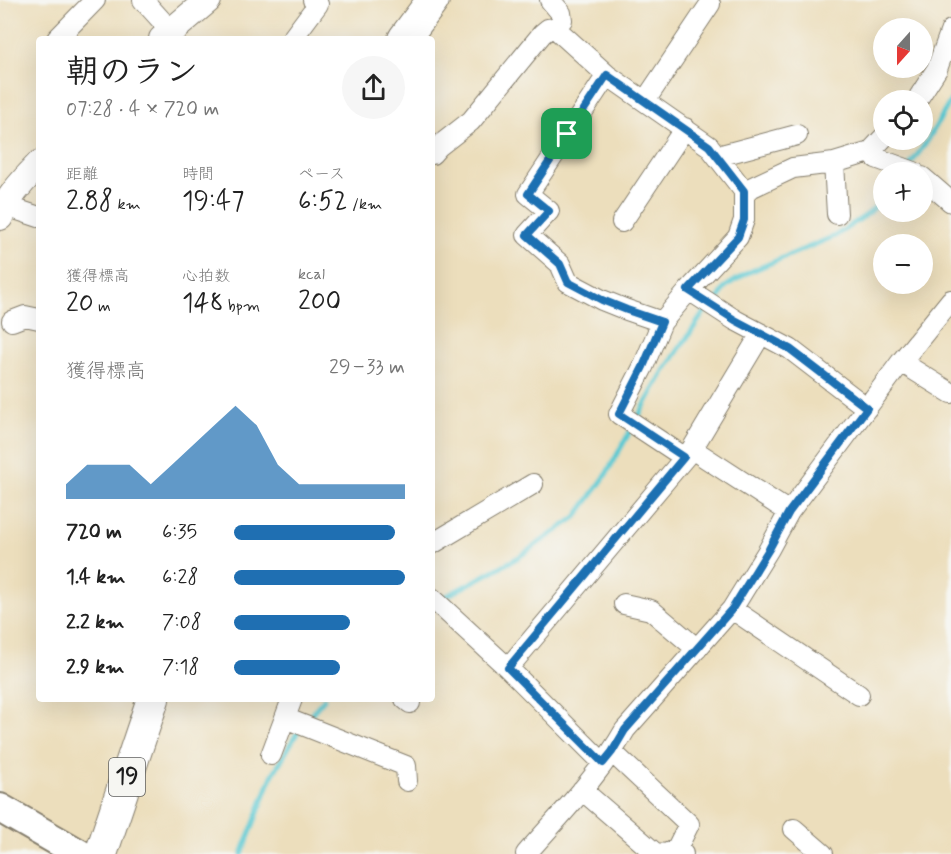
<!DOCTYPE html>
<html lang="ja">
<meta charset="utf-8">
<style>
:root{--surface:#fff;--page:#f6f6f6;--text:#222;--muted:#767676;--accent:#1f6fb2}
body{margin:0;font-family:Mynerve,"Klee One",sans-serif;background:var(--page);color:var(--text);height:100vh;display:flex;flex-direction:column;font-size:22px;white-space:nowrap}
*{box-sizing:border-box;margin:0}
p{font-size:20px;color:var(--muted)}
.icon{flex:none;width:33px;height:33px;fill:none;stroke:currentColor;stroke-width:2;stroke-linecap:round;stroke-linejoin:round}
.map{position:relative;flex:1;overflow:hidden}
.drawer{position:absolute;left:36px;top:36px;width:399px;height:666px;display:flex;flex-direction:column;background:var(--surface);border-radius:6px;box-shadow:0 6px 24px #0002}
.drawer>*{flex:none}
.needle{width:39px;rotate:201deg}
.buttons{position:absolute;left:873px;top:18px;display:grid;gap:12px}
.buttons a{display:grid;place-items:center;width:60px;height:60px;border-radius:50%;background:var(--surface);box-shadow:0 6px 24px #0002;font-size:30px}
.pin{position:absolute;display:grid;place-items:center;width:51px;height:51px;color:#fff;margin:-26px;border-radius:12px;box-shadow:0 3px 9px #0006}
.round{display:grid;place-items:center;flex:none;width:63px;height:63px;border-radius:32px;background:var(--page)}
.overview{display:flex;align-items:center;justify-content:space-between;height:102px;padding:0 30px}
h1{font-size:33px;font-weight:600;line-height:45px}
.figures{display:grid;grid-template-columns:repeat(3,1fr);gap:9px;height:102px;padding:6px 30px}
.figures div{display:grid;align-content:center}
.figures b{font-size:26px;font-weight:600}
.figures small{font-size:16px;font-weight:400}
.figures p{font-size:16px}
.chart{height:168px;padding:12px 30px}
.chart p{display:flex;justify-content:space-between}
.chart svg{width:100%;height:108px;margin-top:6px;fill:var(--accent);opacity:.7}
ul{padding:0 30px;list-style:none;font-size:20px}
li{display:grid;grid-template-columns:96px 72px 1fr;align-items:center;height:45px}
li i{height:15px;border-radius:8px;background:var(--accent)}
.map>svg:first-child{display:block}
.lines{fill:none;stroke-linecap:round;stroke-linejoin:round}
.stream{stroke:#5cc9d2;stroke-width:5}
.minor-casing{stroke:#847d6c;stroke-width:22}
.tertiary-casing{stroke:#847d6c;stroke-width:28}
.secondary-casing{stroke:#847d6c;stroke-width:32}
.primary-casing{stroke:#847d6c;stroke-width:34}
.minor{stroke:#fff;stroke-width:20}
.tertiary{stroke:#fff;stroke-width:26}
.secondary{stroke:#fff;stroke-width:28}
.primary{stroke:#fff;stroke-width:32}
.route-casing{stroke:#fff;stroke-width:12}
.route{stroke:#1f6fb2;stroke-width:8}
.labels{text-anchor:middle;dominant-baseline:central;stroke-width:6;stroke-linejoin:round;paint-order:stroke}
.shield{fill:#f6f6f2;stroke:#5d5d5c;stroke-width:1.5}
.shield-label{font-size:22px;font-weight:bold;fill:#1c1c1c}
</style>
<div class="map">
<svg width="951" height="854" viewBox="0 0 951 854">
<rect width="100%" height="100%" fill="#f6f6f2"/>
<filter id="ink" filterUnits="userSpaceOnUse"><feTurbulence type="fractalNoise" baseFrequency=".0167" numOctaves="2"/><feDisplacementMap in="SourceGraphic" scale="12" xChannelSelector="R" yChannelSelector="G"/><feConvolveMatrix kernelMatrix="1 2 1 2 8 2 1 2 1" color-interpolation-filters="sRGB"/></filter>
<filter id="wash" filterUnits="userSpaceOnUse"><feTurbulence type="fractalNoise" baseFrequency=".008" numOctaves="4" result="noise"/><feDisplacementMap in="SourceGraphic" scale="24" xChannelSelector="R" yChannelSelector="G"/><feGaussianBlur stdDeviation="1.35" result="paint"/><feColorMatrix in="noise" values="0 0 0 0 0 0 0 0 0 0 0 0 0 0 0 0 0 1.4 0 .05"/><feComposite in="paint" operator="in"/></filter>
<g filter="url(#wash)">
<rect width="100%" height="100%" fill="#ecdebc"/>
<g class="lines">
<path class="stream" d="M 910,165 L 928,140 L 951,100
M 713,301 L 719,298 L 725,287 L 747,273 L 835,236 L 869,213 L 884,198
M 439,600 L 519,557 L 576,517 L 604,478 L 661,376 L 707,308
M 305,721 L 324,699
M 242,854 L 272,776 L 300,728"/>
</g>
</g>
<g filter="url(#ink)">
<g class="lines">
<g class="minor-casing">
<path id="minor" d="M 143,0 L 171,31
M 550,0 L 561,13 L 562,20 L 555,28 L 607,75 L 709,146 L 744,191 L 744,220 L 738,237 L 689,290 L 662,322 L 643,367 L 619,414 L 684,457
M 57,39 L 95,0
M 292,39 L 318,4 L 313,0
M 607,75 L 528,194 L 549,211 L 527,235 L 560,264 L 568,282 L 602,300 L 627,310 L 662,322
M 917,100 L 937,69 L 951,30
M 645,101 L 710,4
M 870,152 L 876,158 L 914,172
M 432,154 L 439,146 L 471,121 L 542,34 L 548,29 L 555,28
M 718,156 L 797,135
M 834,163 L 837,214
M 922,177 L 951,202
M 744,191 L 793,168 L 834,163 L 870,152 L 884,137
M 0,204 L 39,217
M 622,222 L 685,128
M 689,290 L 735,320 L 790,349 L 867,408
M 12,321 L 25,316 L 39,319
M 901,362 L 951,393
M 692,449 L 789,512
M 432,544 L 533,484
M 432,598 L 508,668 L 603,763
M 624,604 L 651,610 L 697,649
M 732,609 L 859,695
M 508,668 L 692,449 L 761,334
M 405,699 L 410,703
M 285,718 L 406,766 L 407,781
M 612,752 L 689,824 L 677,848
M 271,755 L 292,699
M 582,790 L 655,853 L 667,854 L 677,848 L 683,854
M 794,829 L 823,854
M 526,854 C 561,814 599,776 625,730 L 732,609 L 769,549 L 789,512 L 901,362 L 951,300"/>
</g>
<g class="tertiary-casing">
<path id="tertiary" d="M 162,39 L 208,0
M 0,217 C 8,196 24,180 39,164"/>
</g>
<g class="secondary-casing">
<path id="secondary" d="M 0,808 L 80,854"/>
</g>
<g class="primary-casing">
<path id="primary" d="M 404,39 L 433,0
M 101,854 L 153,699"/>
</g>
<use href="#minor" class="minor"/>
<use href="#tertiary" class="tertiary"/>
<use href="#secondary" class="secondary"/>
<use href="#primary" class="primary"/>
</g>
</g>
<g class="lines" filter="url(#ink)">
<g class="route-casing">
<path id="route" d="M 607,75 L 709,146 L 744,191 L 744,220 L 738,237 L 688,290 L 735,320 L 790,349 L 867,408 L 789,512 L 769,549 L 732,609 L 625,730 L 612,752 L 603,763 L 508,668 L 684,457 L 619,414 L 643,367 L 662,322 L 627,310 L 602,300 L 568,282 L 560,264 L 527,235 L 549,211 L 528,194 Z"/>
</g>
<use href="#route" class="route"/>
</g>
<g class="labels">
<rect class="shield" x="109" y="758" width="36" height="38" rx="4.5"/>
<g class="shield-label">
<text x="127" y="777">19</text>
</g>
</g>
</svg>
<div class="buttons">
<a><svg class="needle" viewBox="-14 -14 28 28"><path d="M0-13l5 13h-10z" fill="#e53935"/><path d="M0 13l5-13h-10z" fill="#767676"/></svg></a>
<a><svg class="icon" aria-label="locate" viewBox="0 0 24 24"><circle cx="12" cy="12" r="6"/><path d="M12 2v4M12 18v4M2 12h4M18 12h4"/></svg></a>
<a>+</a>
<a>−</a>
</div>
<div class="pin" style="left:567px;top:134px;background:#1e9e55"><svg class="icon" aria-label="arrive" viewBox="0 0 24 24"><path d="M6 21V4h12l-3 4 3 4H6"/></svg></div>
<section class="drawer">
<div class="overview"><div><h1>朝のラン</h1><p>07:28 · 4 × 720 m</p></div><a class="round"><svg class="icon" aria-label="share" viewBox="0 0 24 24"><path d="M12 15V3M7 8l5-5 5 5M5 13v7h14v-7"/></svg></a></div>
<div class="figures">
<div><p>距離</p><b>2.88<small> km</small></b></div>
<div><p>時間</p><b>19:47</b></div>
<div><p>ペース</p><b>6:52<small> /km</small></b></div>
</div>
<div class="figures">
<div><p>獲得標高</p><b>20<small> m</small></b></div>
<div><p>心拍数</p><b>148<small> bpm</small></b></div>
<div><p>kcal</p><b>200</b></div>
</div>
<div class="chart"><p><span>獲得標高</span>29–33 m</p>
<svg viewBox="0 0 160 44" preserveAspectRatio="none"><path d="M0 44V38L10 30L20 30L30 30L40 38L50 30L60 22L70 14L80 6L90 14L100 30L110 38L120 38L130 38L140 38L150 38L160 38V44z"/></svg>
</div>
<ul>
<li><b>720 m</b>6:35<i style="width:94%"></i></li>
<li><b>1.4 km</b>6:28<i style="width:100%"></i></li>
<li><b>2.2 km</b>7:08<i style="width:68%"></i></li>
<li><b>2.9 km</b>7:18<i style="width:62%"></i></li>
</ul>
</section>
</div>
